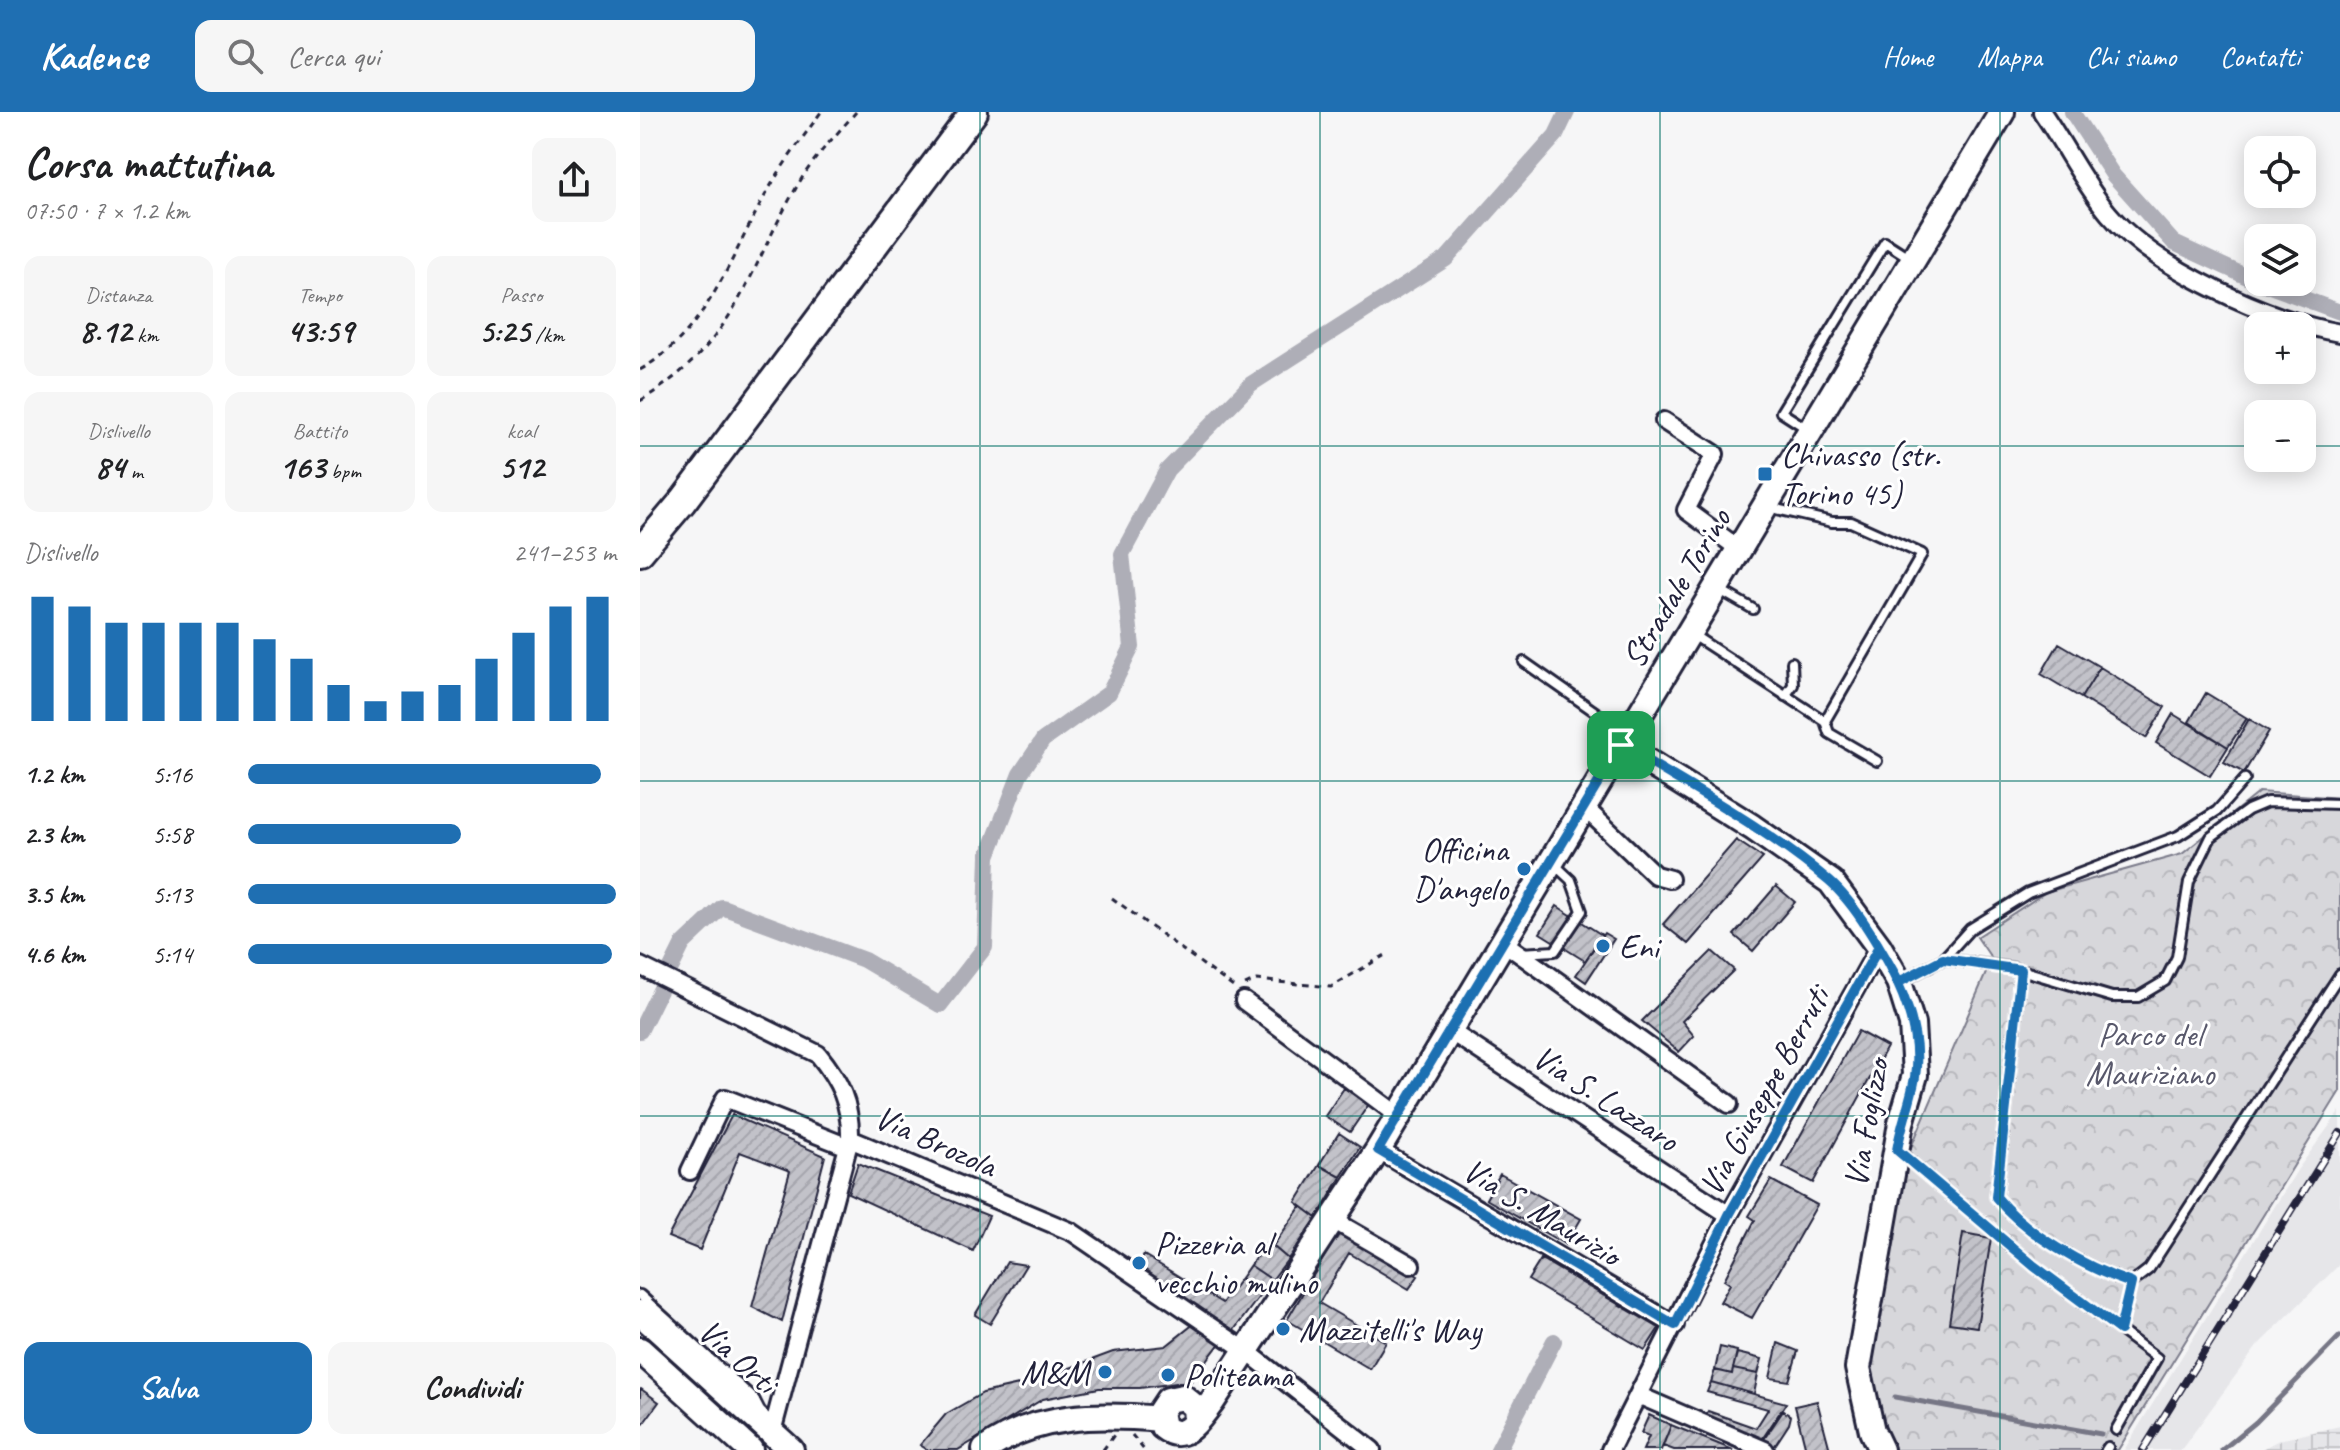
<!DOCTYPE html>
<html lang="it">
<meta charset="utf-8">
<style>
:root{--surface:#fff;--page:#f6f6f6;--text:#202124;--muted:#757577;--accent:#1f6fb2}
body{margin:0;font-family:Caveat,sans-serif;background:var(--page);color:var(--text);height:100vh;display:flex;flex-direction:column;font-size:30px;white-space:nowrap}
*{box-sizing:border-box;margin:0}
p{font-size:26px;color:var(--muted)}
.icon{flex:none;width:44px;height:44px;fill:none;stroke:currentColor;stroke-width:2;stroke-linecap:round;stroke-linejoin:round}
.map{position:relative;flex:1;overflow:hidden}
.details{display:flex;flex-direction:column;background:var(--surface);width:640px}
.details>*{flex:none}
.buttons{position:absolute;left:1604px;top:24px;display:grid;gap:16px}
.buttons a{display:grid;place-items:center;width:72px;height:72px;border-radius:16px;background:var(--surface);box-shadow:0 4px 20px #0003;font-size:40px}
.pin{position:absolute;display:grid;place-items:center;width:68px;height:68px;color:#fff;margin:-34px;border-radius:16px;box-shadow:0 4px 12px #0006}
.round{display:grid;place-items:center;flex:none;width:84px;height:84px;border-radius:16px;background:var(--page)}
.head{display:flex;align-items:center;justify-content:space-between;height:136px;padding:0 24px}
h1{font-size:44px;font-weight:800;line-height:60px}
.metrics{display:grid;grid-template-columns:repeat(3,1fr);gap:12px;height:136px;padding:8px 24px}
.metrics div{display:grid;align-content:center;border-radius:16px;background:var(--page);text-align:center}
.metrics b{font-size:34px;font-weight:800}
.metrics small{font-size:22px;font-weight:400}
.metrics p{font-size:22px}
.chart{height:224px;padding:16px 24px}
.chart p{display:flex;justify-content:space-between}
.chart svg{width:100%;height:144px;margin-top:8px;stroke:var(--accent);stroke-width:6}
.primary-button{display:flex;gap:16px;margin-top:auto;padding:16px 24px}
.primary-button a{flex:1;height:92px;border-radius:16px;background:var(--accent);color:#fff;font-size:32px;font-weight:800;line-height:92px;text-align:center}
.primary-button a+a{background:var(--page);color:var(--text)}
ul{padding:0 24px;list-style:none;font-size:26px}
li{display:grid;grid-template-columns:128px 96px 1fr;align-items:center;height:60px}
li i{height:20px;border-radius:10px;background:var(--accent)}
header{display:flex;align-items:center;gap:48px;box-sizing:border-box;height:112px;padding:0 40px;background:var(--accent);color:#fff}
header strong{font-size:38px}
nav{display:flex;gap:44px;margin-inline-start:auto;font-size:28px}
.search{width:560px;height:72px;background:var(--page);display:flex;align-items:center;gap:20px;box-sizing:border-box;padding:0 28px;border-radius:16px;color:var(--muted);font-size:30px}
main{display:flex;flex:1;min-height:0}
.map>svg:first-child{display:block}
.built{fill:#e6e6e9}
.industrial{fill:url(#industrial-grid)}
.park{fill:url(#park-crowns);stroke:#7c7c8b;stroke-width:2}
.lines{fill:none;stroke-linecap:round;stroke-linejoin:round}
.stream{stroke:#767685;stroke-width:5}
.canal{stroke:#aeaeb7;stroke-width:16}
.building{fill:url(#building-hatch);stroke:#22223b;stroke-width:2}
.service-casing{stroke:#22223b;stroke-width:14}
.minor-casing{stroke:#22223b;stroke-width:22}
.secondary-casing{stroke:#22223b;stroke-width:30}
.primary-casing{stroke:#22223b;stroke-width:32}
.path{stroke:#22223b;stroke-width:3;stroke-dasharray:6 6;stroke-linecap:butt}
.service{stroke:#fff;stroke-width:8}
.minor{stroke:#fff;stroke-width:16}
.secondary{stroke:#fff;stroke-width:24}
.primary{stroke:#fff;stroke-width:26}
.rail-casing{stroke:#22223b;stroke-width:8}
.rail{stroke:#fff;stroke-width:5;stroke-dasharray:15;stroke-linecap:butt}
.route-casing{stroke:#fff;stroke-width:16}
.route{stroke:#1f6fb2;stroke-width:10}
.grid{fill:none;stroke:#0f766e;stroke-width:2;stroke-opacity:0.55}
.poi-dot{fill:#1f6fb2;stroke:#fff;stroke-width:3}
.labels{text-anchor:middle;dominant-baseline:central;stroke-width:6;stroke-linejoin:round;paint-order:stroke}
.poi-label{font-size:34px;fill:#22223b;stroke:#fff;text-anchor:start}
.street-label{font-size:34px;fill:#22223b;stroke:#fff}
.park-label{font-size:34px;fill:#58586b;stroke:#fff}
</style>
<header>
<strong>Kadence</strong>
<div class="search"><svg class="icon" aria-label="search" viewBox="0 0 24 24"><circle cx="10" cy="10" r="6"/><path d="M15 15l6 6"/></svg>Cerca qui</div>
<nav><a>Home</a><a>Mappa</a><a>Chi siamo</a><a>Contatti</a></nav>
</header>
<main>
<section class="details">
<div class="head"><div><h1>Corsa mattutina</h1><p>07:50 · 7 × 1.2 km</p></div><a class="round"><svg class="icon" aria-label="share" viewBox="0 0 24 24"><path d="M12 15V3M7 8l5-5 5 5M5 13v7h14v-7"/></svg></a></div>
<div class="metrics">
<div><p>Distanza</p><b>8.12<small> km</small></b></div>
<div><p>Tempo</p><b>43:59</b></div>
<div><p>Passo</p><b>5:25<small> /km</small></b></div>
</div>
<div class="metrics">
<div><p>Dislivello</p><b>84<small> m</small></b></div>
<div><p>Battito</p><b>163<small> bpm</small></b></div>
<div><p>kcal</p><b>512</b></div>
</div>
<div class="chart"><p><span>Dislivello</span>241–253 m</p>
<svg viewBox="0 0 160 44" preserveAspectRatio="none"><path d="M5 44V6M15 44V9M25 44V14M35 44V14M45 44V14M55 44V14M65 44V19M75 44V25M85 44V33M95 44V38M105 44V35M115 44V33M125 44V25M135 44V17M145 44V9M155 44V6"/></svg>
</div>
<ul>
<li><b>1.2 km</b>5:16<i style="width:96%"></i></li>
<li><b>2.3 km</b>5:58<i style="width:58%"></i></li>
<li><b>3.5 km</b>5:13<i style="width:100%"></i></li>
<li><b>4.6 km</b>5:14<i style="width:99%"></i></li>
</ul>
<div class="primary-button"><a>Salva</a><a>Condividi</a></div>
</section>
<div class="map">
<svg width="1700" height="1338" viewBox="0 0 1700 1338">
<defs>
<pattern id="industrial-grid" width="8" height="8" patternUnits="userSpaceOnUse" patternTransform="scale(2)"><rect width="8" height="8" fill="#e6e6e9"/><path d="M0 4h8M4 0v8" fill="none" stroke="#c5c5c9"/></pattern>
<pattern id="park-crowns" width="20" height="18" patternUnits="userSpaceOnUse" patternTransform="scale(2)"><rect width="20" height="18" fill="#d7d7db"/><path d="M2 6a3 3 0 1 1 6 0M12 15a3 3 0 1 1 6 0" fill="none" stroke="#b8b8bd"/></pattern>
<pattern id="building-hatch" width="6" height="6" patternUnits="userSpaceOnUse" patternTransform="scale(2)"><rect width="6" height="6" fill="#c2c2c9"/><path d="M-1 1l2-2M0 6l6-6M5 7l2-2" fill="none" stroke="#a6a6ae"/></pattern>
</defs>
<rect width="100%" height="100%" fill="#f6f6f7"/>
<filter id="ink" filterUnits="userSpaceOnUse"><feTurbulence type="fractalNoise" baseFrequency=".0125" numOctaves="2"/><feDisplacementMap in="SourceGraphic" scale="16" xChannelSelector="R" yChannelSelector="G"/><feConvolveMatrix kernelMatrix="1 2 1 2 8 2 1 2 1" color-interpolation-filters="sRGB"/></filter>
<g filter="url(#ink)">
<path class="built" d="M 1700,999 L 1700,1152 L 1618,1233 L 1541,1338 L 1484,1338 L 1658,1057 Z"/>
<path class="industrial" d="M 1700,1314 L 1700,1338 L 1620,1338 L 1639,1328 Z"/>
<path class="park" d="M 1619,680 L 1700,686 L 1700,979 L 1478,1338 L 1246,1338 L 1229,1259 L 1269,1040 L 1352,847 L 1337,825 L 1406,780 L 1542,742 Z"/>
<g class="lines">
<path class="stream" d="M 1255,1285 L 1461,1322
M 1582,1338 L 1616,1310 L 1700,1224"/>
<path class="canal" d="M 1432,0 L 1473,63 L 1534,131 L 1618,170
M 1619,170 L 1700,200
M 0,919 L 43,832 L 82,795 L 224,848 L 300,893 L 345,835 L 348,744 L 380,662 L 403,628 L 469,581 L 492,535 L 482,442 L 527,358 L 611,272 L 806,147 L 916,23 L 927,0
M 858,1338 L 914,1229"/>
</g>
<path class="building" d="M 1419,531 L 1460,555 L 1441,586 L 1401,562 Z
M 1460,555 L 1525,595 L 1506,626 L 1441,586 Z
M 1566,581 L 1607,606 L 1588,635 L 1549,610 Z
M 1533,602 L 1588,635 L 1570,664 L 1516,631 Z
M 1609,607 L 1629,619 L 1604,661 L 1584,650 Z
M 1096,728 L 1123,746 L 1048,832 L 1023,812 Z
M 1136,774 L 1155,790 L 1113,839 L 1094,823 Z
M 917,794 L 962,823 L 945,849 L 900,821 Z
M 964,821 L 974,827 L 946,870 L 936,863 Z
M 1072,839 L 1094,858 L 1042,909 L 1054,924 L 1039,940 L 1002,909 Z
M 1218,919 L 1247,935 L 1173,1071 L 1143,1055 Z
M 704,976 L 729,992 L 710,1020 L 685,1004 Z
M 92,1003 L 185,1044 L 142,1210 L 112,1195 L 150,1059 L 100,1040 L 60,1138 L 28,1125 Z
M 699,1021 L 720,1035 L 701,1065 L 679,1053 Z
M 218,1051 L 349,1104 L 333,1139 L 208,1081 Z
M 679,1053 L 701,1065 L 677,1106 L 656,1090 Z
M 860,1062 L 941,1107 L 926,1133 L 846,1087 Z
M 1131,1068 L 1177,1093 L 1112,1206 L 1080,1190 L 1090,1172 L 1084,1168 L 1115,1108 L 1109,1104 Z
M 661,1094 L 677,1106 L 648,1147 L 633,1134 Z
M 700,1118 L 778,1164 L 769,1177 L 709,1141 L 679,1191 L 746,1230 L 730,1257 L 647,1208 Z
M 1323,1121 L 1351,1126 L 1337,1215 L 1309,1211 Z
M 628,1130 L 648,1147 L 632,1168 L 610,1153 Z
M 504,1143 L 582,1191 L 601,1166 L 621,1182 L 594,1218 L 496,1159 Z
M 901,1147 L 1019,1216 L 1005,1238 L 888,1168 Z
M 367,1150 L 386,1153 L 350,1212 L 335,1203 Z
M 610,1153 L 632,1168 L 621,1182 L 601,1166 Z
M 555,1211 L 584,1226 L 551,1269 L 500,1276 L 459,1276 L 403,1287 L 318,1338 L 288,1338 L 280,1333 L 306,1302 L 343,1281 L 392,1270 L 473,1240 L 526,1234 Z
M 1138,1231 L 1158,1239 L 1149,1269 L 1130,1266 Z
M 1080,1235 L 1097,1239 L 1092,1262 L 1075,1258 Z
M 1097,1241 L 1122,1247 L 1118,1262 L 1093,1257 Z
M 1093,1257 L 1118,1262 L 1114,1282 L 1071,1270 L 1075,1258 L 1092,1262 Z
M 1071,1270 L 1146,1291 L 1119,1332 L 1062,1309 L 1068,1299 L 1116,1316 L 1128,1297 L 1067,1280 Z
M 1,1277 L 19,1290 L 0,1316 L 0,1278 Z
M 1177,1289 L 1190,1338 L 1166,1338 L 1155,1294 Z
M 1143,1299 L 1151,1304 L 1149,1312 L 1132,1338 L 1120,1333 Z
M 1009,1303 L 1031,1313 L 1021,1338 L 1003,1338 L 1009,1324 L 1001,1321 Z
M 1031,1313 L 1093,1338 L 1034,1338 L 1023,1334 Z"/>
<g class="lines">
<g class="service-casing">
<path id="service" d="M 1169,318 L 1141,300 L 1245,130 L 1270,146
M 1080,478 L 1113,497
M 1053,523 L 1185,609 L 1282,442 L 1211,410 L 1192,410 L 1128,395
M 884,550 L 984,620
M 1145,584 L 1153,573 L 1152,550
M 1185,609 L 1189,621 L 1237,649
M 880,841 L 915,839 L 942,799 L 931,768 L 915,753
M 1303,847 L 1374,856 L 1472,885 L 1498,885 L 1525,869 L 1537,845 L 1549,770 L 1571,725 L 1608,698 L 1627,690 L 1700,692
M 1381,858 L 1356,1085 C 1387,1123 1445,1155 1491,1171 L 1509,1157 L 1700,862
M 1260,870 L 1303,847 L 1330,817 L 1388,781 L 1538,724 L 1577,699 L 1605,667
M 1261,1041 L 1394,1154 L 1517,1246 L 1476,1318
M 0,1183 L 114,1287 L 120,1299
M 1466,1338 L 1468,1335"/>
</g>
<g class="minor-casing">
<path id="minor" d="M 1402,0 C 1425,33 1443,71 1469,102 C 1515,157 1631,209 1700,221
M 1024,309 L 1075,342 L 1046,398 L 1099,437
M 944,695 L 1015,763 L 1030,767
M 863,830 L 1089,992
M 0,854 L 178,942 C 200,969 211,992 210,1027 L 132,1320
M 604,889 L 759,1004
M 810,919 L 1089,1103
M 210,1027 L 432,1120 L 605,1238 L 732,1338
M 738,1038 L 1035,1213
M 50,1059 L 85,986 L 208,1035
M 693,1108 L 771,1153
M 1000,1284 L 1125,1338
M 970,1338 L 1089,1103 L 1239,835"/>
</g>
<g class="secondary-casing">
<path id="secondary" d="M 981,633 L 1112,715 L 1191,770 L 1239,835 L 1259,870 L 1272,912 L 1275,963 L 1261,1011 L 1218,1256 L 1232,1319 L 1241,1338
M 0,1201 L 151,1338
M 0,1238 L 110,1338
M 556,1309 L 555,1295 L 543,1285 L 528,1288 L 520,1300 L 523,1315 C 545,1333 559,1306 572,1290 L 738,1038 L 1362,0
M 345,1338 C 395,1301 460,1302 520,1307"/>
</g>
<g class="primary-casing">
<path id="primary" d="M 0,440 L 43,389 L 334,0"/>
</g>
<path class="path" d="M 0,258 C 69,218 89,147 126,82 C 142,53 162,27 181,0
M 0,289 C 101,228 106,158 162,66 C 176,43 198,21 216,0
M 472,786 L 596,877
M 605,873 L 616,868 L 691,875 L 747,842
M 1483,1207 L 1488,1183
M 492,1323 L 504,1338
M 463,1338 L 474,1323"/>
<use href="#service" class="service"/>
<use href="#minor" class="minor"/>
<use href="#secondary" class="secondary"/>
<use href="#primary" class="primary"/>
<g class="rail-casing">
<path id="rail" d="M 1503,1338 L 1700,1021"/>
</g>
<use href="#rail" class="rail"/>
</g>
</g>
<g class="lines" filter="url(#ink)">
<g class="route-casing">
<path id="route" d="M 981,633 L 738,1038 L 1035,1213 L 1089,1103 L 1239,835 C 1261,873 1282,919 1275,965 C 1271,989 1261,1013 1257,1038 L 1394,1154 L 1480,1218 L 1491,1171 C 1444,1155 1387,1123 1356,1085 L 1381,858 L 1303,847 L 1259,870 C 1242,839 1216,792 1189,769 C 1128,717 1049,675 981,633"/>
</g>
<use href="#route" class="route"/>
</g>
<path class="grid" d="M 340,0 L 340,1338M 680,0 L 680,1338M 1020,0 L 1020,1338M 1360,0 L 1360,1338M 0,334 L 1618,334M 1662,334 L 1700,334M 0,669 L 1700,669M 0,1004 L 1700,1004"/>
<g class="poi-dot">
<rect x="1117" y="354" width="16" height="16" rx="4"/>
<circle cx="884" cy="757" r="8"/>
<circle cx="963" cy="834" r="8"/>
<circle cx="499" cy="1151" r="8"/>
<circle cx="643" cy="1217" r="8"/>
<circle cx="465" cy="1260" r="8"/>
<circle cx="528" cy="1263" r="8"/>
</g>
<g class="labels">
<g class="poi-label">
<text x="1141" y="342">Chivasso (str.<tspan x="1141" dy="39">Torino 45)</tspan></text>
<text x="868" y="737" text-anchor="end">Officina<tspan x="868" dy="39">D'angelo</tspan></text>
<text x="979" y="834">Eni</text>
<text x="515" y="1131">Pizzeria al<tspan x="515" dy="39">vecchio mulino</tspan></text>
<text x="659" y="1217">Mazzitelli's Way</text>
<text x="449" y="1260" text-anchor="end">M&amp;M</text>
<text x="544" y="1263">Politeama</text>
</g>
<g class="street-label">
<text transform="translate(1036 476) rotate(-59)">Stradale Torino</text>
<text transform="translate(1124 979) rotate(-61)">Via Giuseppe Berruti</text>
<text transform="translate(966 986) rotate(33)">Via S. Lazzaro</text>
<text transform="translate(1226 1011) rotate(-80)">Via Foglizzo</text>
<text transform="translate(296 1029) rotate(24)">Via Brozola</text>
<text transform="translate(902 1100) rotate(31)">Via S. Maurizio</text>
<text transform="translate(98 1244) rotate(42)">Via Orti</text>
</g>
<g class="park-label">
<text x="1510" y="922">Parco del<tspan x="1510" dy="39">Mauriziano</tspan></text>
</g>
</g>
</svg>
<div class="buttons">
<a><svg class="icon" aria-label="locate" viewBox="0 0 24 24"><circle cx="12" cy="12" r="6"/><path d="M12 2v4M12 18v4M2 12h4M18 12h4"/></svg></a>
<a><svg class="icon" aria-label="layers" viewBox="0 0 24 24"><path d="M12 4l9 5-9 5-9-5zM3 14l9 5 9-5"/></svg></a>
<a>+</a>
<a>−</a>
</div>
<div class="pin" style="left:981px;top:633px;background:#1e9e55"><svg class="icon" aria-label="arrive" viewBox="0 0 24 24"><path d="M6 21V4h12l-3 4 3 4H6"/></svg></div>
</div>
</main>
